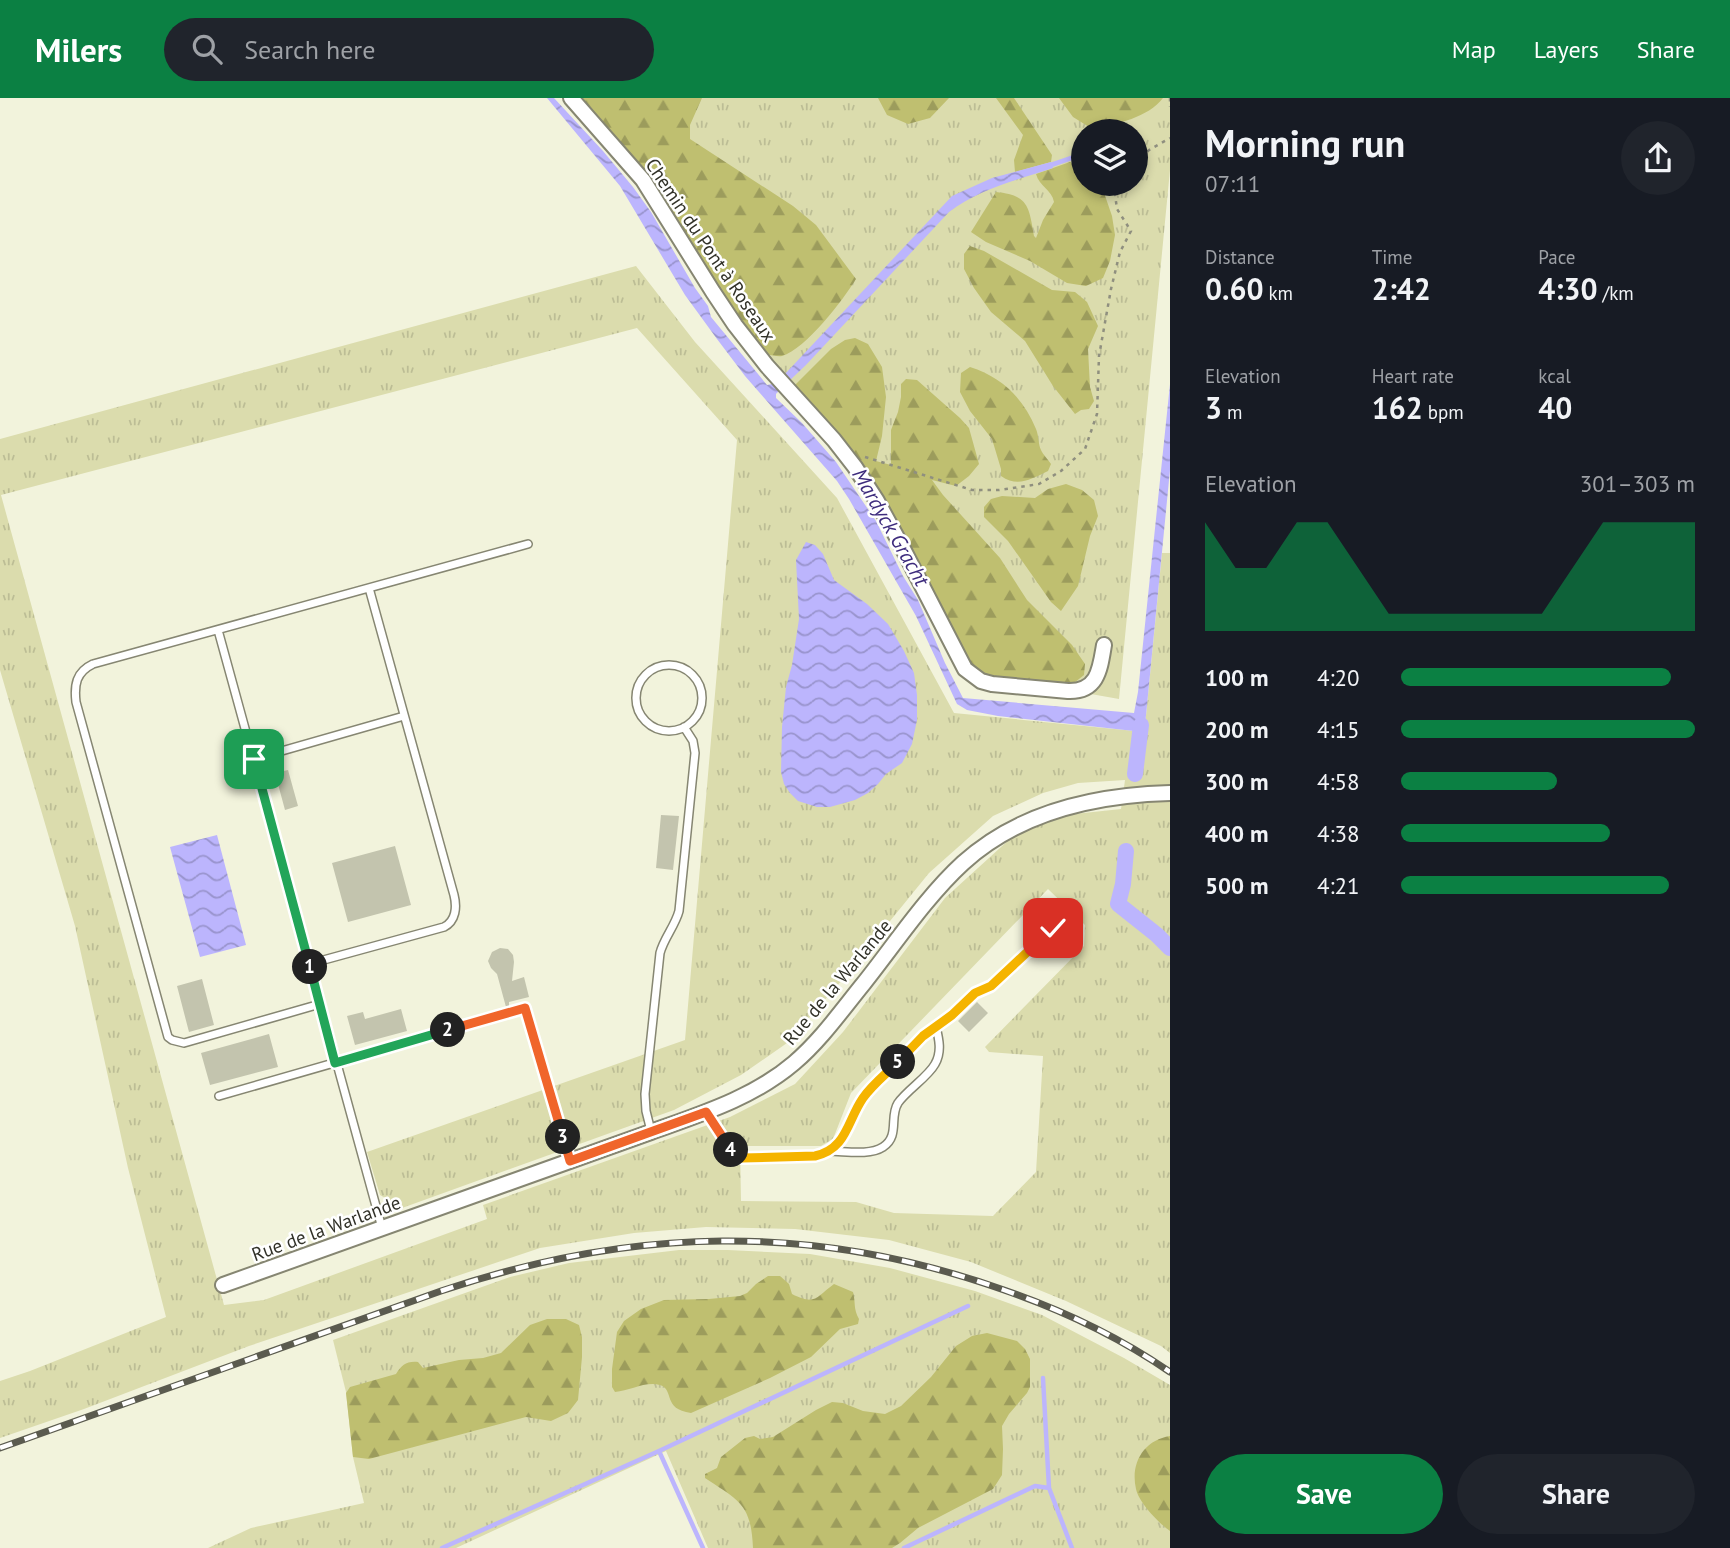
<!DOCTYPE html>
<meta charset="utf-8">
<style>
:root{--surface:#171b24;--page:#20242c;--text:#f1f3f6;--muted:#9ea1a6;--accent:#0b8043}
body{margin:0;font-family:"PT Sans",sans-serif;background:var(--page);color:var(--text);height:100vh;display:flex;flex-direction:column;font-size:26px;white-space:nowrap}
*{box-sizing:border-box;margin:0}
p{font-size:23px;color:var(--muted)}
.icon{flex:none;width:38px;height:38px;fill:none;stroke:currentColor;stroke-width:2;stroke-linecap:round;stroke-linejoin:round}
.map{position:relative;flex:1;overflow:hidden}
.details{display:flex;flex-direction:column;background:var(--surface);width:560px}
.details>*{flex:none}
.tools{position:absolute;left:1071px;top:21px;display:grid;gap:14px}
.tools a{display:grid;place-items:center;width:77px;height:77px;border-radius:50%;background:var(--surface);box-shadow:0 4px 10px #0003;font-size:35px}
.pin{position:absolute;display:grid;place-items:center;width:60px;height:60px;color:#fff;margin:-30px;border-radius:14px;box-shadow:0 4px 10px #0006}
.km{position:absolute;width:35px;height:35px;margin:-18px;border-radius:50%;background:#222;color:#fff;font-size:19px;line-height:35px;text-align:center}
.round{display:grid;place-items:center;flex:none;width:74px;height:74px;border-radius:37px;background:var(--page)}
.overview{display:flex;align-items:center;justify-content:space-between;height:119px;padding:0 35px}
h1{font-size:38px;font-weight:600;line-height:52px}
.figures{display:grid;grid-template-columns:repeat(3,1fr);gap:10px;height:119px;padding:7px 35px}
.figures div{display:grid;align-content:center}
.figures b{font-size:30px;font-weight:600}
.figures small{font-size:19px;font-weight:400}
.figures p{font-size:19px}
.chart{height:196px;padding:14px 35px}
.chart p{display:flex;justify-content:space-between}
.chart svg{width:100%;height:126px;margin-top:7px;fill:var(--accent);opacity:.7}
.cta{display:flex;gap:14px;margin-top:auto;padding:14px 35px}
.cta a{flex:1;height:80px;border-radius:42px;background:var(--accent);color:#fff;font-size:28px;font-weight:600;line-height:80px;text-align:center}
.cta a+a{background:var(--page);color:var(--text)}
ul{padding:0 35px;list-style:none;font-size:23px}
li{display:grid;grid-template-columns:112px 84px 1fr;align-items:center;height:52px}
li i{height:18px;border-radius:9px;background:var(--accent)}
header{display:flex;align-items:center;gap:42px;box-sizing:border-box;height:98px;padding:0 35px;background:var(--accent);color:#fff}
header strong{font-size:33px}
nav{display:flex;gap:38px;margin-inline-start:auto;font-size:24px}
.search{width:490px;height:63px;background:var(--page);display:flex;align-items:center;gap:18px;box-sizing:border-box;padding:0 24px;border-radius:38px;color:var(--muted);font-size:26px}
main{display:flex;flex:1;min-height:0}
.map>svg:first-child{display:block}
.grass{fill:url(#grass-tufts);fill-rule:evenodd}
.forest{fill:url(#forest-firs)}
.water{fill:url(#water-waves)}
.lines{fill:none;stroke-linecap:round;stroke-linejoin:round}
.stream{stroke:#bcb5fd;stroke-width:4.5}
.canal{stroke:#bcb5fd;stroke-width:16}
.building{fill:#c3c4ae}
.service-casing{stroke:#868672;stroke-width:10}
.minor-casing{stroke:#868672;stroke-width:18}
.path{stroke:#8f8f7f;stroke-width:2.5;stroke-dasharray:3.5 5;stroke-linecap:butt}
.service{stroke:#fff;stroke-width:7}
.minor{stroke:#fff;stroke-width:14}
.rail-casing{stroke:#5b5b4f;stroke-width:7}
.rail{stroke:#fff;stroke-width:4.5;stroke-dasharray:13;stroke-linecap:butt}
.split-1-casing{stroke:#fff;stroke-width:14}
.split-2-casing{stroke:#fff;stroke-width:14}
.split-3-casing{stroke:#fff;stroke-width:14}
.split-4-casing{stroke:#fff;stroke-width:14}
.split-5-casing{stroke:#fff;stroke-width:14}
.split-6-casing{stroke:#fff;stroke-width:14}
.split-1{stroke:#22a559;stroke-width:9}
.split-2{stroke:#22a559;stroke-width:9}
.split-3{stroke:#f0652b;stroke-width:9}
.split-4{stroke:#f0652b;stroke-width:9}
.split-5{stroke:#f5b400;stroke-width:9}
.split-6{stroke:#f5b400;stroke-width:9}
.labels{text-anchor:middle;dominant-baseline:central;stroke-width:5;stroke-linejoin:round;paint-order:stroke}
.street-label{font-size:19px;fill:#313128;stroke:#fff}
.water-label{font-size:21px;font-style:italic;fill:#3e2c7d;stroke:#fff}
</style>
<header>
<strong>Milers</strong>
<div class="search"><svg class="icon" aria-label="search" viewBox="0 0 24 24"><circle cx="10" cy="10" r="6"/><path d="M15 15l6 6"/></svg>Search here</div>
<nav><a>Map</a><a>Layers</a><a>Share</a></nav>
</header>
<main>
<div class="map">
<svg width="1170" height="1450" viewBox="0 0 1170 1450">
<defs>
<pattern id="grass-tufts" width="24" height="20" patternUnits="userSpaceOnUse" patternTransform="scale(1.75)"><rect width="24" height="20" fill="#dbdcad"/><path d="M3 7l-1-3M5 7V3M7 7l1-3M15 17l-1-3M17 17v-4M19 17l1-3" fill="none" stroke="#bcbd95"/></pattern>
<pattern id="forest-firs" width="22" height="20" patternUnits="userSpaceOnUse" patternTransform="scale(1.75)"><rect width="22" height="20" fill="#bfbf70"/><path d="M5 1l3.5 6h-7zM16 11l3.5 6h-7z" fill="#9c9c5c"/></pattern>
<pattern id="water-waves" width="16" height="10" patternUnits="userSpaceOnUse" patternTransform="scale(1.75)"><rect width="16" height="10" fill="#bcb5fd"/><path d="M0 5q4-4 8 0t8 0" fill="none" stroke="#9994cd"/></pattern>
</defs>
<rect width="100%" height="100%" fill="#f2f3dc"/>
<path class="grass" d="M 578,0 L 1170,0 L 1170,72 L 1119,601 L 989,578 L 844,343 L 771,263 ZM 1083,33 L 1136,33 L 1136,86 L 1083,86 Z
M 636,168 L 695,244 L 837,400 L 954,615 L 1135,633 L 1132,650 L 1133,649 L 1143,648 L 1162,455 L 1170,455 L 1170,1255 L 1161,1248 L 1066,1203 L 971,1164 L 889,1142 L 795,1131 L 706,1129 L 634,1135 L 540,1150 L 249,1248 L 84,1311 L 0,1340 L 0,1283 L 30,1273 L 166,1219 L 128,1070 L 75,828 L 0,572 L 0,341 ZM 637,230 L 737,342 L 685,942 L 367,1054 L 380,1097 L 402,1110 L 674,1012 L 741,977 L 787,945 L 843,881 L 929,775 L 993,718 L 1043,695 L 1078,685 L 1125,682 L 1121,711 L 1065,717 L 1012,739 L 945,800 L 843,934 L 795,986 L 730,1019 L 483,1107 L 487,1121 L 264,1202 L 224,1207 L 1,397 ZM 1048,791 L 1085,827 L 1084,848 L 985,949 L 989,954 L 1043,958 L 1036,1074 L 993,1118 L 894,1115 L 856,1104 L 741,1103 L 740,1048 L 821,1048 L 833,1041 L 851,995 Z
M 679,1152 L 728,1152 L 810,1156 L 890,1170 L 975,1193 L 1042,1217 L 1124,1260 L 1170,1287 L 1170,1450 L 708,1450 L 666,1353 L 456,1450 L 208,1450 L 251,1430 L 364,1405 L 353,1359 L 346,1294 L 333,1242 L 510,1179 L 569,1165 Z"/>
<path class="forest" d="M 578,0 L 702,0 L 690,27 L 690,41 L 793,108 L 816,127 L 856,181 C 843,202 806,251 782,258 C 778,259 771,257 766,256 L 720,197 Z
M 878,0 L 949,0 L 930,20 L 908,26 L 887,17 Z
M 996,0 L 1014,0 L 1052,57 L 1051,64 L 1015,74 L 1014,62 L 1023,37 Z
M 1059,0 L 1163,0 C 1148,20 1117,25 1094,32 L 1073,19 Z
M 1070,64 L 1083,73 L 1083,86 L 1101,86 L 1112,118 L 1115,137 L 1110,163 L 1103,180 L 1086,188 L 1067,185 L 1030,163 L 986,144 L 971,134 L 996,94 C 1028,97 1029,108 1034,138 L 1036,140 L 1043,122 L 1054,104 C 1052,92 1039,88 1036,76 Z
M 970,148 L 984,153 L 1052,192 L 1075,194 L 1087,204 L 1098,228 L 1088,251 L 1090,289 L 1094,303 L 1089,311 L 1081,312 L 1075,316 L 1053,288 L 1025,243 L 991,214 L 974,190 L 964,171 L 964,156 Z
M 855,240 L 868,246 L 882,269 L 886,299 L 882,338 L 876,363 L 891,367 L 891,332 L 898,314 L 901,299 L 901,286 L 906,281 L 917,282 L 960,320 L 969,330 L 979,366 L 969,378 L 956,388 L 932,382 L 943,397 L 1000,460 L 1027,502 L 1072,547 L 1085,566 L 1084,577 L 1074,585 L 1049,588 L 989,578 L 971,568 L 844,343 L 794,288 L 831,251 L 845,242 Z
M 970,269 C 1002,279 1023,300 1036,331 C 1039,338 1038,346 1041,352 C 1043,357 1048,361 1051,366 L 1048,373 C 1031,381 1018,390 1001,378 L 1001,371 L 992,341 L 970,313 L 960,294 L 961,275 Z
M 1066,386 L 1082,392 L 1094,402 L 1098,418 L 1090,438 L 1078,488 L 1061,513 L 1051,504 L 1008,443 L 984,419 L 984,409 L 991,401 L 1002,398 L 1035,400 L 1048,391 Z
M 768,1178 L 780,1178 L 789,1186 L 792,1196 C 816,1208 816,1199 834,1186 L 853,1194 C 856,1206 853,1210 859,1221 L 858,1226 L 840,1231 L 811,1259 L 770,1280 L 691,1315 C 662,1311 675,1292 660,1287 C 645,1283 630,1293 615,1294 L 612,1289 L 612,1271 L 617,1234 L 624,1223 L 641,1211 L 664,1202 L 709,1201 L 740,1198 L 747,1195 L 756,1186 Z
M 547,1221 L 566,1221 L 579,1227 L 582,1239 L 582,1259 L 578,1302 L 568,1315 L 551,1323 L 526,1319 L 369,1361 L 353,1359 L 346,1295 L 350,1289 L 396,1276 C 402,1267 406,1263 418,1264 L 423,1270 L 459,1262 L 483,1260 L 501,1255 L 530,1227 Z
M 987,1235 L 1017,1243 L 1025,1251 L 1030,1261 L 1030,1289 L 1027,1295 L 1009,1316 L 1002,1328 L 1003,1351 L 1002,1377 L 993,1391 L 918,1430 L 900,1445 L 892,1450 L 753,1450 C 751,1405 739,1403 705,1380 L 705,1376 L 717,1370 L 721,1359 L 745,1340 L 754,1338 L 760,1341 L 773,1339 L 816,1312 L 832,1304 L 843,1305 L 863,1313 L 885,1316 L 901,1308 L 931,1279 L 956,1248 L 972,1238 Z
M 1170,1338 L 1170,1433 C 1159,1425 1139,1405 1136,1391 C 1130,1365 1144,1342 1170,1338 Z"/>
<path class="water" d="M 547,0 L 554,0 L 603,53 L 633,89 L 651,114 L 695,190 L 708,208 L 711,219 L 767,287 L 772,286 L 784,277 L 952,98 L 992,80 L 1051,64 L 1053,70 C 1017,82 979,91 949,114 L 806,267 C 796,277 785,286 776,296 L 776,300 L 802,325 L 836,364 L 876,423 L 903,478 L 918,502 L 945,565 L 963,600 L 1134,615 L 1138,594 L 1170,286 L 1170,372 L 1143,648 L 1133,649 L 1134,633 L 998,618 L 967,612 L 957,606 L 916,518 L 849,401 L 837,383 L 745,278 L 717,241 L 685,197 L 620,88 Z
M 806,444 L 815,447 L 823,456 L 834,482 L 867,506 L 888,526 L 904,553 L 914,575 L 917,597 L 917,622 L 912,646 L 902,665 L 886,676 L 878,686 L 868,695 L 855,702 L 830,709 L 817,709 L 798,703 L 790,695 L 784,686 L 781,674 L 782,629 L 786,589 L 792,567 L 799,521 L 796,462 Z
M 217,737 L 246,847 L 200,859 L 170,749 Z"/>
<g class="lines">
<path class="stream" d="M 1048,68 L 1083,56
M 1043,1280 L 1049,1390 L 1072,1450
M 659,1353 L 703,1450
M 442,1450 L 659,1353 L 968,1208
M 904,1450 L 1035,1388 L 1049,1390"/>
<path class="canal" d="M 1135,676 L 1141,627
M 1126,753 L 1123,786 L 1118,806 L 1157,837 L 1170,850"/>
</g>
<path class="building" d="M 288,672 L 298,708 L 285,712 L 275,675 Z
M 661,717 L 679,718 L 673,772 L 656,770 Z
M 395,748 L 411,807 L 348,824 L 332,765 Z
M 500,850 L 508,851 L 513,857 L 514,864 L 512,883 L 524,879 L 529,899 L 509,904 L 509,908 L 506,909 L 497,876 L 491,870 L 488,863 L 492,854 Z
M 202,881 L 214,927 L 189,934 L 177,888 Z
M 977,904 L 988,915 L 969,934 L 958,923 Z
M 401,911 L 407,933 L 355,947 L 347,918 L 363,914 L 365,921 Z
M 269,936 L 278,969 L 210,987 L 201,955 Z"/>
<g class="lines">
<g class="service-casing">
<path id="service" d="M 218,532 L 382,1130
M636 600a33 33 0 1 1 66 0a33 33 0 1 1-66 0Z
M 254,661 L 404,618
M 309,866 L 444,829 C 456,823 457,809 454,797 L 369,490
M 320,906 L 184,945 L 172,942 L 168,939 L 76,604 C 74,587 76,574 93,566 L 528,446
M 219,998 L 525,910 L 570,1063
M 707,1014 L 732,1053 L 738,1059 L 742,1060 L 815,1058 L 825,1055 L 837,1047 L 846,1034 L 864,998 L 924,938 L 952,917 L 975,895 L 991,888 L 1053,830
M 651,1033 L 646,1013 L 645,996 L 660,855 C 664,840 675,828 679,813 L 695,655 L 693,643 L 684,629
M 829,1053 C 845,1053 869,1058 883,1049 C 900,1038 889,1019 898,1005 C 907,992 928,979 935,966 C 942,954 939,941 936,929"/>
</g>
<g class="minor-casing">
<path id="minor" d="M 571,0 L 643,82 L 713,194 L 735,227 L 767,268 L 834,342 L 855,369 L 877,403 L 900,445 L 965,571 L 981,583 L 992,586 L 1068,593 C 1098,594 1100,571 1104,547
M 223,1187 L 651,1034 C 701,1016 753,1000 794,965 C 821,942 842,912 864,885 C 895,846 926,799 963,765 C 1019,714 1096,697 1170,695"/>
</g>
<path class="path" d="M 1170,0 L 1170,9
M 1136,66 L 1149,52 L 1170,40
M 865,359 L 972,392 L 999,392 L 1039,386 L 1061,373 L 1085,351 L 1097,316 L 1099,258 L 1111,191 L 1120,154 L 1131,133 L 1117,111 L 1114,89 L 1117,86"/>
<use href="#service" class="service"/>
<use href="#minor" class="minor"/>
<g class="rail-casing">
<path id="rail" d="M 0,1350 L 441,1193 C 632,1129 812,1124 1004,1192 C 1062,1212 1119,1239 1170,1274"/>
</g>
<use href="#rail" class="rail"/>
</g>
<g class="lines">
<g class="split-1-casing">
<path id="split-1" d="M 254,661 L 310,869"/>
</g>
<g class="split-2-casing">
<path id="split-2" d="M 310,869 L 335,965 L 448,932"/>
</g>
<g class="split-3-casing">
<path id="split-3" d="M 448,932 L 525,910 L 563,1039"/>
</g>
<g class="split-4-casing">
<path id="split-4" d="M 563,1039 L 570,1063 L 706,1014 L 731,1052"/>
</g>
<g class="split-5-casing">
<path id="split-5" d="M 731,1052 L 742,1060 L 815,1058 C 847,1051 847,1023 863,1000 C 872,987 886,976 898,964"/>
</g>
<g class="split-6-casing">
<path id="split-6" d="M 898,964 L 923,938 L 952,917 L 975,895 L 991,888 L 1053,830"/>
</g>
<use href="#split-1" class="split-1"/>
<use href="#split-2" class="split-2"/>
<use href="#split-3" class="split-3"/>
<use href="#split-4" class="split-4"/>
<use href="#split-5" class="split-5"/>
<use href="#split-6" class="split-6"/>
</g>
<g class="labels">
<g class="street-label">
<text transform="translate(711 152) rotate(56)">Chemin du Pont à Roseaux</text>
<text transform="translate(837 884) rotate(-50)">Rue de la Warlande</text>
<text transform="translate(326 1130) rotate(-20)">Rue de la Warlande</text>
</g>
<g class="water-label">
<text transform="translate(891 429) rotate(60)">Mardyck Gracht</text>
</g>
</g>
</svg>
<div class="tools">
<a><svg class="icon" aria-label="layers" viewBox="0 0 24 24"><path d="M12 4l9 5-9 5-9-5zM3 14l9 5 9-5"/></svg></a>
</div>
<div class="pin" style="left:254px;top:661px;background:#1e9e55"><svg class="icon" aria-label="arrive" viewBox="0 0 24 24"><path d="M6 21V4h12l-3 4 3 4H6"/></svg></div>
<div class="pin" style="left:1053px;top:830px;background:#d93025"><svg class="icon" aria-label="check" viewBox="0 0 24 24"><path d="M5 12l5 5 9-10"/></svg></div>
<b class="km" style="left:310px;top:869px">1</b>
<b class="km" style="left:448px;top:932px">2</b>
<b class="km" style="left:563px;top:1039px">3</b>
<b class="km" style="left:731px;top:1052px">4</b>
<b class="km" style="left:898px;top:964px">5</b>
</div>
<section class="details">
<div class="overview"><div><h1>Morning run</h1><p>07:11</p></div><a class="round"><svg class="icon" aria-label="share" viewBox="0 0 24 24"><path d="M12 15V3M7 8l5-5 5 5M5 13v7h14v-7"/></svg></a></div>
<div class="figures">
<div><p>Distance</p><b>0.60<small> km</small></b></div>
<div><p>Time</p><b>2:42</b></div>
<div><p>Pace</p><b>4:30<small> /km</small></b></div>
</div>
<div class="figures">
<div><p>Elevation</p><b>3<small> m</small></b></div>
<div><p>Heart rate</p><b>162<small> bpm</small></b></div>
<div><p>kcal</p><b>40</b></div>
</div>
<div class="chart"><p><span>Elevation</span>301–303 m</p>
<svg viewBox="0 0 160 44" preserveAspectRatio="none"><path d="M0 44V6L10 22L20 22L30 6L40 6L50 22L60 38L70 38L80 38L90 38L100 38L110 38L120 22L130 6L140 6L150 6L160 6V44z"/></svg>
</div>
<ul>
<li><b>100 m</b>4:20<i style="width:92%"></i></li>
<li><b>200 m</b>4:15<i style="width:100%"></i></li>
<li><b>300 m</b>4:58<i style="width:53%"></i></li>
<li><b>400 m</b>4:38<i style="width:71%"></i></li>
<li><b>500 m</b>4:21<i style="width:91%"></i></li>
</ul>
<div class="cta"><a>Save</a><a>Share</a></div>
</section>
</main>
